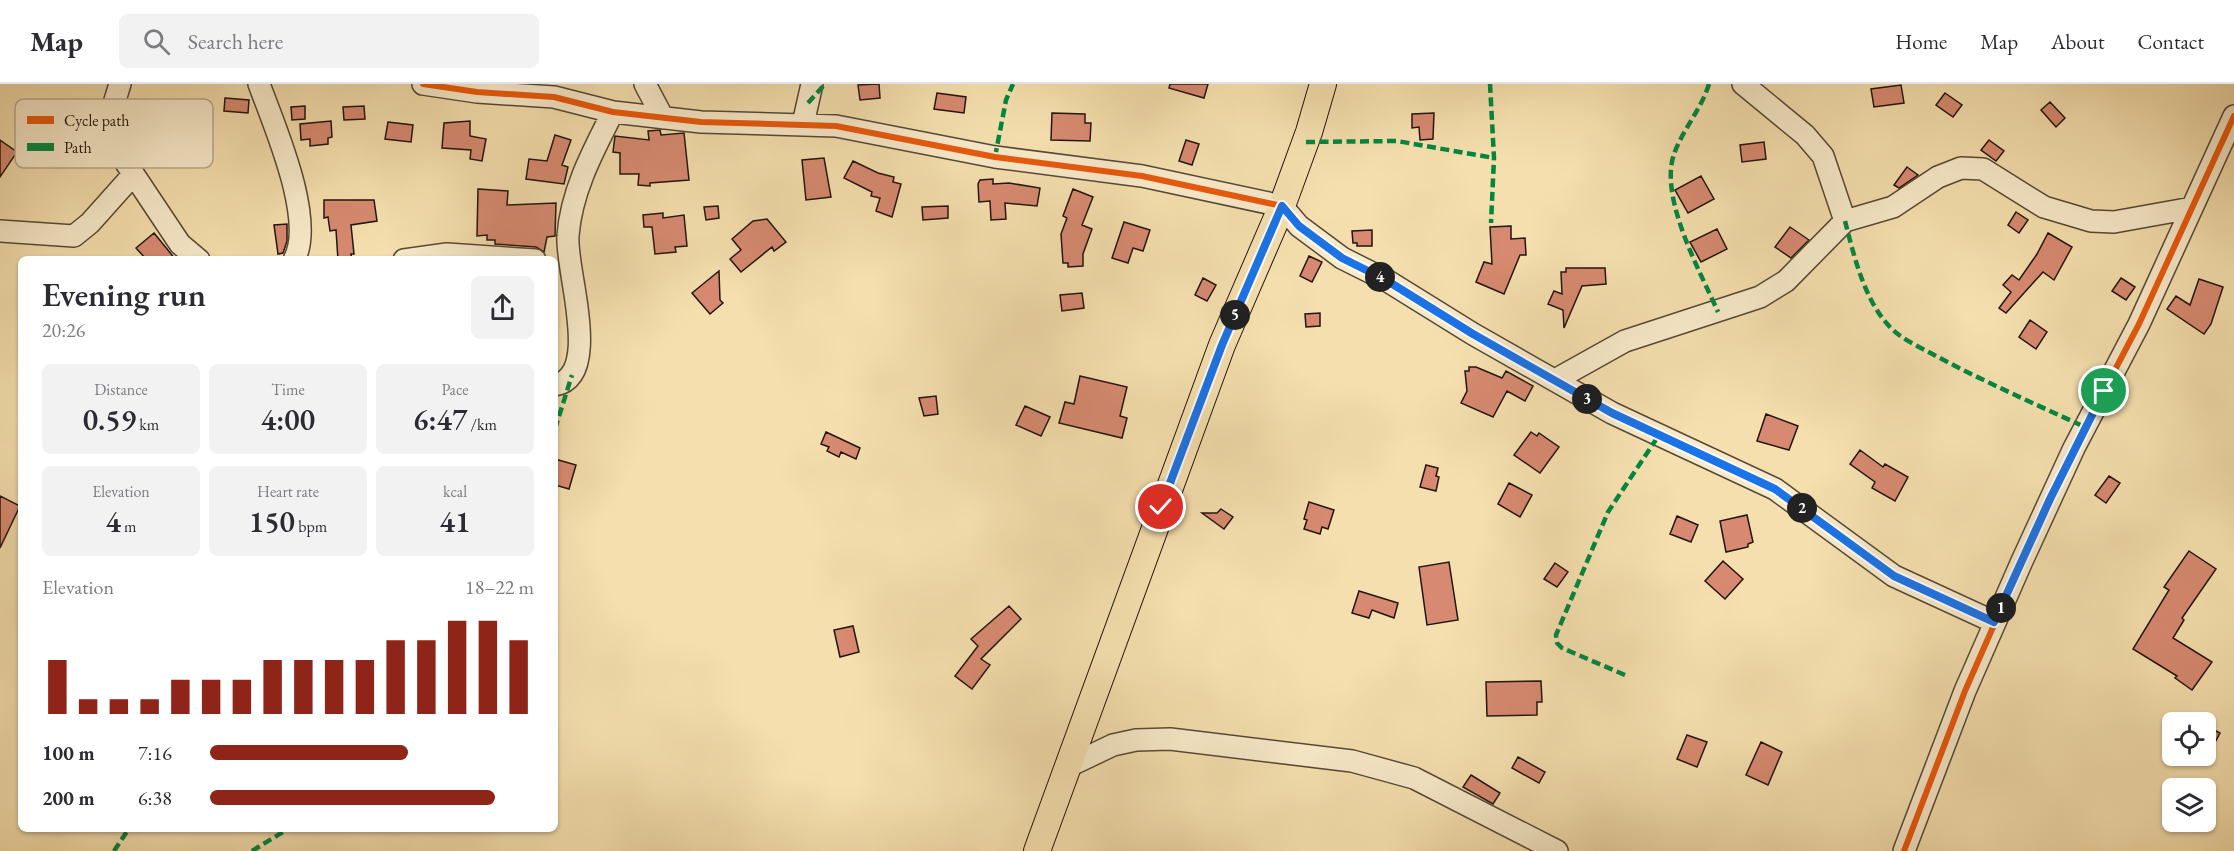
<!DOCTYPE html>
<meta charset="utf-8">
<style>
:root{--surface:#fff;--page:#f2f2f3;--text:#2b2b33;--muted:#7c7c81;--line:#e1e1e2;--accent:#8f2418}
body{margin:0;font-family:"EB Garamond",serif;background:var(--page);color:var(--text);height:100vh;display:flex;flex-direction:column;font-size:22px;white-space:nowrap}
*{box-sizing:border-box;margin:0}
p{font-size:20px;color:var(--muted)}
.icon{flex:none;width:33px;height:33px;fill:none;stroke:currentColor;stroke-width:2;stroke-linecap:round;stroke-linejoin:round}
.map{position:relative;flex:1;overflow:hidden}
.panel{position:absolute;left:18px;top:172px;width:540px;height:576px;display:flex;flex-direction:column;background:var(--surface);border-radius:9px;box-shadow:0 2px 4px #0004}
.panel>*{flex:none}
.tools{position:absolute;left:2162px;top:628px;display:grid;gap:12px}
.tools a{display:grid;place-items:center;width:54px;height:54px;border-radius:9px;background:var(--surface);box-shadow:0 2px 4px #0004;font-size:30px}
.pin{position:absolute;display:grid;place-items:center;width:51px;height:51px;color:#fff;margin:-26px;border:3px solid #fff;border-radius:50%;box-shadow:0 2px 6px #0007}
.km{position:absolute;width:30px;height:30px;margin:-15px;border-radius:50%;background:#222;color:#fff;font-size:16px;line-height:30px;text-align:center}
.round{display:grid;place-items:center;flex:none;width:63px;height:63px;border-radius:9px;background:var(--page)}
.overview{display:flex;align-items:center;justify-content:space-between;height:102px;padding:0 24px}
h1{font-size:33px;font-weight:600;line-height:45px}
.stats{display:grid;grid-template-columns:repeat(3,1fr);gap:9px;height:102px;padding:6px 24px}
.stats div{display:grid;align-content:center;border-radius:9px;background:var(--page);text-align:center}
.stats b{font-size:30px;font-weight:600}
.stats small{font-size:16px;font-weight:400}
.stats p{font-size:16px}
.chart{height:168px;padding:12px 24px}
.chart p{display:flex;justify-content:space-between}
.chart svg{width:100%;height:108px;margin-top:6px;stroke:var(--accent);stroke-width:6}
ul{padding:0 24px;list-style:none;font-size:20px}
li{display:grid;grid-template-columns:96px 72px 1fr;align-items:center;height:45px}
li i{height:15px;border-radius:8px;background:var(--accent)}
header{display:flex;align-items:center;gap:36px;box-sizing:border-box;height:84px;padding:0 30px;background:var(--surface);border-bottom:2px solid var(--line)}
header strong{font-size:28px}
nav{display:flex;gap:33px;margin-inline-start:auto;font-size:21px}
.search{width:420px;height:54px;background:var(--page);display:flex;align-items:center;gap:15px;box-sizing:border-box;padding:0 21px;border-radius:9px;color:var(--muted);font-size:22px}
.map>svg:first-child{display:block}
.building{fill:#d78a71;stroke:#22150d;stroke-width:1.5}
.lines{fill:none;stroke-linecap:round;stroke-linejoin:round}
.minor-casing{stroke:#574835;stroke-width:24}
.major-casing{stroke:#22150d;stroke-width:28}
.minor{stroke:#f8eaca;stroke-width:21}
.major{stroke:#f5dfae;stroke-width:26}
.quiet{stroke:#00873e;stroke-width:4.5;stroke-dasharray:9 4.5;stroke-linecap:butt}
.cycleway-casing{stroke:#f8eaca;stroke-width:10}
.cycleway{stroke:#e8590c;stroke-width:6}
.route-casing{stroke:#fff;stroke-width:12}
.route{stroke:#1a73e8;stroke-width:8}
.key{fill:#f8eaca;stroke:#b8aa91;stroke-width:1.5}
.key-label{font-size:16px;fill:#22150d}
</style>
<header>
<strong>Map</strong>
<div class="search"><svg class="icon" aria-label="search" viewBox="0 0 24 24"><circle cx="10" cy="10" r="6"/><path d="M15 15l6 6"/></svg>Search here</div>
<nav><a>Home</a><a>Map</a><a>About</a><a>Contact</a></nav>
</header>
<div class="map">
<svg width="2234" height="767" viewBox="0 0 2234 767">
<rect width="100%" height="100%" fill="#f5dfae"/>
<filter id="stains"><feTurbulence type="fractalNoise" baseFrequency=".00333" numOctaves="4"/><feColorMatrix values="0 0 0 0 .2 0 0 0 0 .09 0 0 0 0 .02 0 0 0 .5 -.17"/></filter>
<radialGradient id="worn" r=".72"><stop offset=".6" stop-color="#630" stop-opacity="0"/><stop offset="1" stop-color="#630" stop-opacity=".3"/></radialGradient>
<path class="building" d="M 879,0 L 880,14 L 860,16 L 858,1 Z
M 1170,0 L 1208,0 L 1204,14 L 1169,4 Z
M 1901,1 L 1904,19 L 1874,23 L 1871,5 Z
M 937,9 L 966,13 L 964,29 L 934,25 Z
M 1945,9 L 1962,21 L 1953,33 L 1936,21 Z
M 225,14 L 249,16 L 248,29 L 224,27 Z
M 2050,18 L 2065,34 L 2056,43 L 2041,26 Z
M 305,22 L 305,35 L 292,36 L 291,23 Z
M 364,22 L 365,35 L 344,36 L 343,23 Z
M 1052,29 L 1085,30 L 1085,39 L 1091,39 L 1090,57 L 1051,56 Z
M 1434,29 L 1433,55 L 1420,56 L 1419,43 L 1412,44 L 1412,30 Z
M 331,37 L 332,53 L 328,54 L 328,60 L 310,62 L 310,55 L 301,56 L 300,40 Z
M 470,37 L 470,52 L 486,55 L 482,77 L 470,75 L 471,66 L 442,64 L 444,39 Z
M 388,38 L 413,41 L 411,58 L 385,55 Z
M 660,46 L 661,51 L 684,49 L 689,96 L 650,99 L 650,102 L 638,101 L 639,90 L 620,90 L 620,69 L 613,68 L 615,52 L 649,56 L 648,47 Z
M 555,51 L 571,56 L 562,81 L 568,83 L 564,100 L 526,95 L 529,75 L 547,77 Z
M 0,56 L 17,68 L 0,93 Z
M 1186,56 L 1199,60 L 1192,81 L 1179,77 Z
M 1989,56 L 2004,67 L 1996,77 L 1981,66 Z
M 1764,58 L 1766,75 L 1742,78 L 1740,61 Z
M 824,74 L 831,113 L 806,116 L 802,76 Z
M 853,77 L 878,89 L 894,93 L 893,98 L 901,100 L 892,133 L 876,127 L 880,114 L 871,112 L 872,108 L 844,94 Z
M 1907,83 L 1918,91 L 1899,104 L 1894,101 Z
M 1701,92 L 1714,115 L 1688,129 L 1675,106 Z
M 993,95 L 993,100 L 1009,99 L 1040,104 L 1037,122 L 1005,119 L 1006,135 L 991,136 L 990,117 L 979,118 L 978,100 L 980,96 Z
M 478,105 L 508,107 L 507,121 L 556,119 L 555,152 L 547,153 L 544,168 L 536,163 L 495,160 L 495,156 L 487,156 L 487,151 L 477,152 Z
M 1073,105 L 1093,113 L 1082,141 L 1092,145 L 1083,170 L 1083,182 L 1068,183 L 1068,179 L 1063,179 L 1061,150 L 1067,134 L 1063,132 Z
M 324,116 L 374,116 L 377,137 L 351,141 L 354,170 L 351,170 L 352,176 L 338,176 L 336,146 L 330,147 L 328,133 L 324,134 Z
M 718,122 L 719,134 L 706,136 L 704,123 Z
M 948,122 L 948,134 L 923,136 L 922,123 Z
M 2016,128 L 2028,136 L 2019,149 L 2008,141 Z
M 663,129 L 663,134 L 684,131 L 687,162 L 675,163 L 676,168 L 655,170 L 652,143 L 644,143 L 643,131 Z
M 767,135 L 786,158 L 774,167 L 772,163 L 741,188 L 730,175 L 741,166 L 732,155 L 753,137 Z
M 1124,138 L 1150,146 L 1143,167 L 1133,164 L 1128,179 L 1112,174 Z
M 287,140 L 287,157 L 283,169 L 278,170 L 274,141 Z
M 1511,142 L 1511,155 L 1525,154 L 1526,171 L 1520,171 L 1504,210 L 1476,198 L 1484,178 L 1492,180 L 1490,143 Z
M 1790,143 L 1809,156 L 1791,174 L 1775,163 Z
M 1717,145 L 1727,165 L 1701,178 L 1690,158 Z
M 1372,146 L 1372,162 L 1357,162 L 1357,159 L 1353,159 L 1352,147 Z
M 154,149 L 176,176 L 147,176 L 136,164 Z
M 2048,149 L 2072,163 L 2054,196 L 2043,188 L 2006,229 L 1999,224 L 2011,208 L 2003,201 L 2012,191 L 2019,196 L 2037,170 Z
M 1309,172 L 1322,178 L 1312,198 L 1300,192 Z
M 1566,184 L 1605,184 L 1606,200 L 1582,202 L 1564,244 L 1563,226 L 1548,220 L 1554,207 L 1562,210 L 1561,188 L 1566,188 Z
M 719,187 L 720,216 L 723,219 L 710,230 L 692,209 Z
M 1203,194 L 1216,201 L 1207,217 L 1195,211 Z
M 2121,194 L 2135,203 L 2126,216 L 2112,207 Z
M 2199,195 L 2223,203 L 2211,240 L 2204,250 L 2167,225 L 2176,212 L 2190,221 Z
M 1082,209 L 1084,224 L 1062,227 L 1060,211 Z
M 1320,229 L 1320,242 L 1306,243 L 1305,230 Z
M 2030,236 L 2047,248 L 2036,265 L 2019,253 Z
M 1469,283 L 1476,283 L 1502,294 L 1506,287 L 1533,302 L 1525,317 L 1507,307 L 1493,333 L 1461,319 L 1467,307 L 1465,287 L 1469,287 Z
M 1080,292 L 1127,303 L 1120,332 L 1127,334 L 1122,354 L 1059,339 L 1065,318 L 1074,320 Z
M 936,312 L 938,330 L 924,332 L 919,314 Z
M 1025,322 L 1050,333 L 1041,352 L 1016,341 Z
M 1766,330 L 1798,342 L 1789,366 L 1757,357 Z
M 826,348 L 860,364 L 856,375 L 841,368 L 839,373 L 827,367 L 829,363 L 821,360 Z
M 1531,348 L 1537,352 L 1539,349 L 1559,363 L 1540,389 L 1514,371 Z
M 1860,366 L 1883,383 L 1885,380 L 1908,393 L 1895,417 L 1872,404 L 1875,398 L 1850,380 Z
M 555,375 L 576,381 L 569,405 L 555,401 Z
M 1426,381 L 1438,384 L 1436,392 L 1439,393 L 1436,407 L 1420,403 Z
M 2109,392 L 2120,399 L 2106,419 L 2095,411 Z
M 1509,399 L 1532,411 L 1520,433 L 1498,420 Z
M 0,412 L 20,422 L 0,464 Z
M 1309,418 L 1334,426 L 1328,445 L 1322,443 L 1320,450 L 1304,445 L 1307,436 L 1304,435 Z
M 1221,425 L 1233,433 L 1224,445 L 1202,429 L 1217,429 Z
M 1747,431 L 1753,458 L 1748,460 L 1748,463 L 1726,468 L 1720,437 Z
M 1677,432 L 1698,441 L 1691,458 L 1670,450 Z
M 2189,467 L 2216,485 L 2182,534 L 2184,536 L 2173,554 L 2212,578 L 2192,606 L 2175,594 L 2177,592 L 2133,565 L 2169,506 L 2164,503 Z
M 1723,477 L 1743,495 L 1725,515 L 1705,497 Z
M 1449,478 L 1458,536 L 1427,541 L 1419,483 Z
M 1555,479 L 1568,488 L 1557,503 L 1544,495 Z
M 1359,507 L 1398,519 L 1394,534 L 1372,526 L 1369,534 L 1352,529 Z
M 1009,522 L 1021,535 L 981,575 L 990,581 L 972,605 L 955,592 L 978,562 L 971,555 Z
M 853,542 L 859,568 L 840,573 L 834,546 Z
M 1541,597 L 1542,618 L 1537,618 L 1537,631 L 1487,632 L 1486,598 Z
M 2205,641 L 2220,649 L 2205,677 Z
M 1687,651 L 1707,658 L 1697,683 L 1677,675 Z
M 1761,658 L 1782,668 L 1768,701 L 1746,691 Z
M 1518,673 L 1545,688 L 1539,699 L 1512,684 Z
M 1471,691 L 1500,709 L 1493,720 L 1463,703 Z"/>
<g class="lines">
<g class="minor-casing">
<path id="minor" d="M 120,0 L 107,42 L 108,52 L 180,160 L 199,176
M 259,0 C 274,41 316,136 294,176
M 423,0 L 477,8 L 554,13 L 613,28 L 701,38 L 836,42 L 995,73 L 1142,92 L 1282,122 L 1299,142 L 1342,174 L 1386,196 L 1473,250 L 1612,329 L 1775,405 L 1894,492 L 1994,538
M 645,0 L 663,34
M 1743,0 L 1805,51 L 1823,72 L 1845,137
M 803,40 L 812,0
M 0,147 L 74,152 L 90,139 L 132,92
M 404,176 L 447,170 L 535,176
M 1555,296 L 1625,257 L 1760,213 L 1786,197 L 1845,137 L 1893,123 L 1938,93 L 1961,84 L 1983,85 L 2044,123 L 2091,137 L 2114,138 L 2192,124
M 555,301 C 603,292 565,185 568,152 C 571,108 593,67 613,28
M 1069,682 L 1113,661 L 1136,656 L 1170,655 L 1352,677 L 1414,694 L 1557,767
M 1904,767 L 1965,607 L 2022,477 L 2074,364 L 2139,240 L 2234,32"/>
</g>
<g class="major-casing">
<path id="major" d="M 1037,767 L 1222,261 L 1282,122 L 1309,48 L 1323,0"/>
</g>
<use href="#minor" class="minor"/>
<use href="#major" class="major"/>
<path class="quiet" d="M 1490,0 L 1494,74 L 1491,139
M 1709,0 C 1701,26 1683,45 1674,70 C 1659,114 1700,187 1718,228
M 808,19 L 825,0
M 1306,58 L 1397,57 L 1494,74
M 995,73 L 1006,16 L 1013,0
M 1845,137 C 1854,172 1864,215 1889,242 C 1902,256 1920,263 1936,272 C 1985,298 2035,320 2085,343
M 555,345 L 572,291
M 1625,591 L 1562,564 L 1557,559 L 1556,551 L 1608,428 L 1659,351
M 114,767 L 128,746
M 252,767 L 286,746"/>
<g class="cycleway-casing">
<path id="cycleway" d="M 423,0 L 477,8 L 554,13 L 613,28 L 701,38 L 836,42 L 995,73 L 1142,92 L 1282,122 L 1299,142 L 1342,174 L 1386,196 L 1473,250 L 1612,329 L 1775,405 L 1894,492 L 1994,538
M 1904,767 L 1965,607 L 2022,477 L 2074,364 L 2139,240 L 2234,32"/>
</g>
<use href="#cycleway" class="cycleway"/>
</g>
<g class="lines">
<g class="route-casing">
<path id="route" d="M 1161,423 L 1222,261 L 1282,122 L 1299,142 L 1342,174 L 1386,196 L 1473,250 L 1612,329 L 1775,405 L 1894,492 L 1994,538 L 2050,415 L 2104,307"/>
</g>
<use href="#route" class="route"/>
</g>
<rect x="15" y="15" width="198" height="69" rx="9" class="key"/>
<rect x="27" y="32" width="27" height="8" fill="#e8590c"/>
<rect x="27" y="59" width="27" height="8" fill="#00873e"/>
<g class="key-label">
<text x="64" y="42">Cycle path</text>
<text x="64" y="69">Path</text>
</g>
<rect width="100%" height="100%" filter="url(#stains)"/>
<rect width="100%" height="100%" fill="url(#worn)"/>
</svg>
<div class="tools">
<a><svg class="icon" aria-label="locate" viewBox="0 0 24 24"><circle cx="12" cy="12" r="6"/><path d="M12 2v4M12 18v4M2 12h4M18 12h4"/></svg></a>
<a><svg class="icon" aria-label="layers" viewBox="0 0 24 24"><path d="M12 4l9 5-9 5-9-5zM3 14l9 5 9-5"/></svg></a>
</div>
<div class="pin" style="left:2104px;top:307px;background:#1e9e55"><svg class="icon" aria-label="arrive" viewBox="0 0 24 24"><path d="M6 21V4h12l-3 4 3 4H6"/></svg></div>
<div class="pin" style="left:1161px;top:423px;background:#d93025"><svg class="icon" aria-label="check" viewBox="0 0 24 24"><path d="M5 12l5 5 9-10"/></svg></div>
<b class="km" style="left:2001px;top:524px">1</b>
<b class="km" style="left:1802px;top:424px">2</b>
<b class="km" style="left:1587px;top:315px">3</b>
<b class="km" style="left:1380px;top:193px">4</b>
<b class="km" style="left:1235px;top:231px">5</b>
<section class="panel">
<div class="overview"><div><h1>Evening run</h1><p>20:26</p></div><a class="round"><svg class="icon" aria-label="share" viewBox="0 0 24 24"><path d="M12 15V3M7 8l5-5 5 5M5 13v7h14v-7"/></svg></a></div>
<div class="stats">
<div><p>Distance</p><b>0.59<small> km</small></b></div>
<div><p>Time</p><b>4:00</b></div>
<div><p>Pace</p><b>6:47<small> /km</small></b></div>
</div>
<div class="stats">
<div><p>Elevation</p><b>4<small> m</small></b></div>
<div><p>Heart rate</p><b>150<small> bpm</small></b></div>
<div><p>kcal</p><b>41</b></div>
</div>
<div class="chart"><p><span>Elevation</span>18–22 m</p>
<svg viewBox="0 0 160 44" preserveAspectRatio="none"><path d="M5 44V22M15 44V38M25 44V38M35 44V38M45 44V30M55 44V30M65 44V30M75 44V22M85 44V22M95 44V22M105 44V22M115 44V14M125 44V14M135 44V6M145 44V6M155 44V14"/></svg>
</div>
<ul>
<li><b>100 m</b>7:16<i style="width:61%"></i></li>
<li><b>200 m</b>6:38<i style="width:88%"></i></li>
</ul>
</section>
</div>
